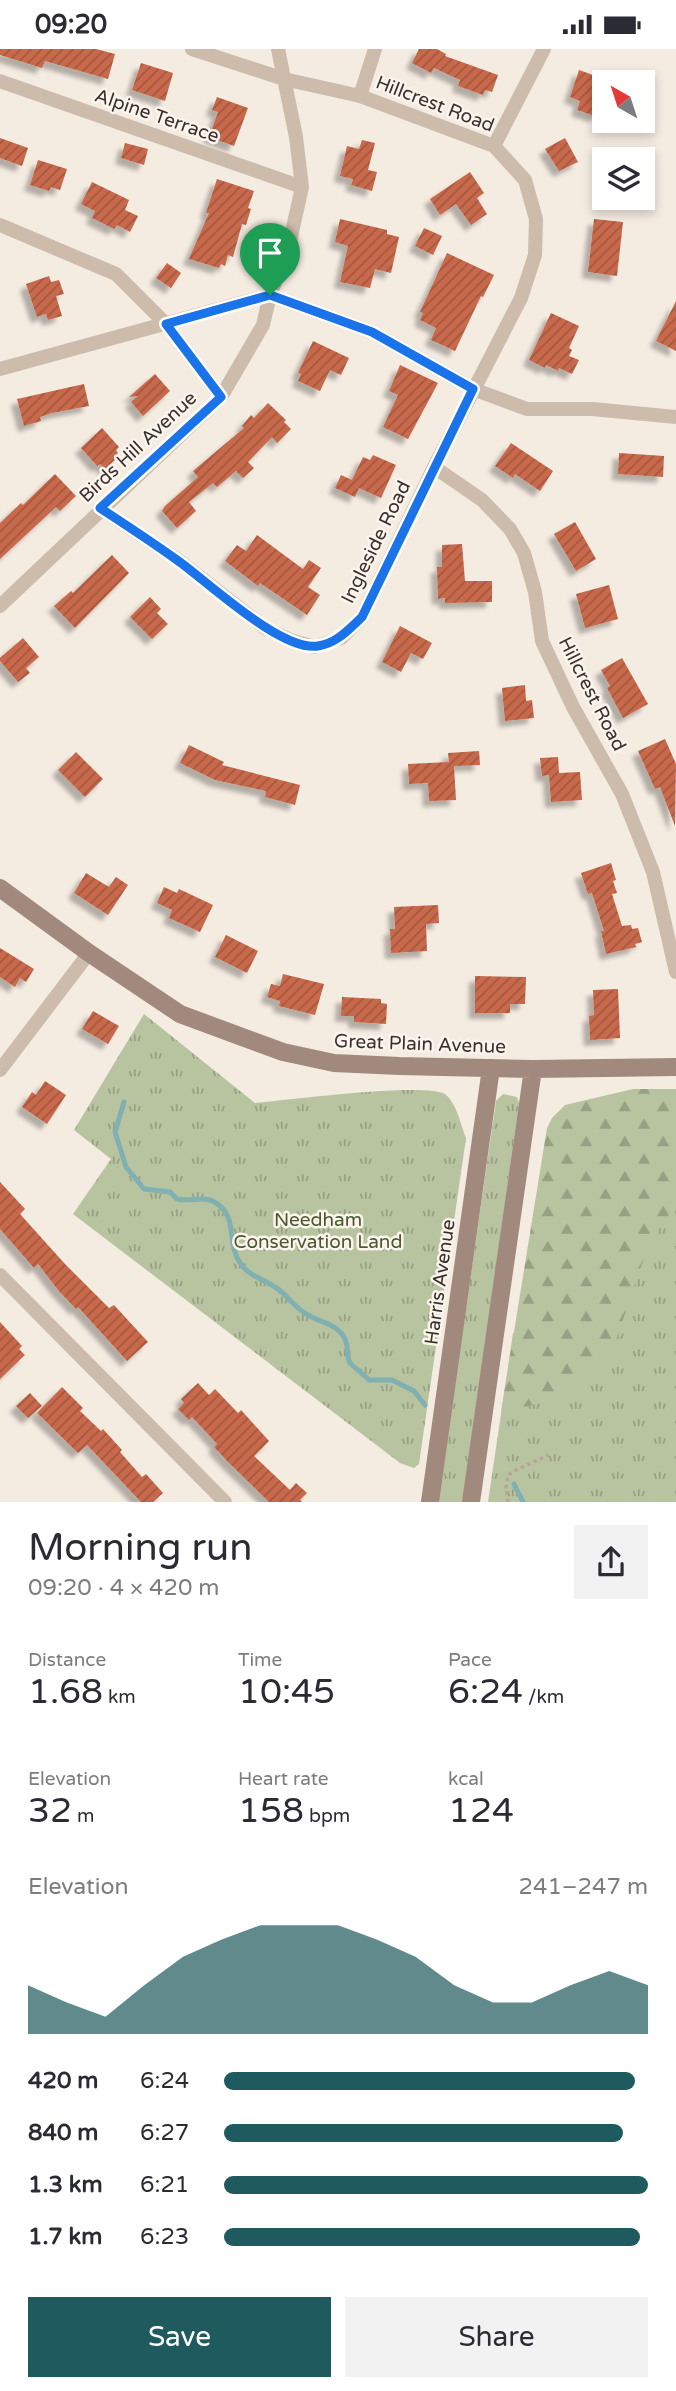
<!DOCTYPE html>
<meta charset="utf-8">
<style>
:root{--surface:#fff;--page:#f2f2f3;--text:#2b2b33;--muted:#7c7c81;--accent:#1f5a5e}
body{margin:0;font-family:"Varela Round",sans-serif;background:var(--page);color:var(--text);height:100vh;display:flex;flex-direction:column;font-size:26px;white-space:nowrap}
*{box-sizing:border-box;margin:0}
p{font-size:23px;color:var(--muted)}
.icon{flex:none;width:38px;height:38px;fill:none;stroke:currentColor;stroke-width:2;stroke-linecap:round;stroke-linejoin:round}
.map{position:relative;height:1453px;overflow:hidden}
.details{display:flex;flex-direction:column;background:var(--surface);flex:1}
.details>*{flex:none}
.needle{width:46px;rotate:321deg}
.fabs{position:absolute;left:592px;top:21px;display:grid;gap:14px}
.fabs a{display:grid;place-items:center;width:63px;height:63px;border-radius:0px;background:var(--surface);box-shadow:0 4px 10px #0003;font-size:35px}
.pin{position:absolute;display:grid;place-items:center;width:60px;height:60px;color:#fff;margin:-72px -30px;border-radius:50% 50% 50% 0;rotate:-45deg;box-shadow:0 0 7px #0007}
.pin .icon{rotate:45deg}
.round{display:grid;place-items:center;flex:none;width:74px;height:74px;border-radius:0px;background:var(--page)}
.head{display:flex;align-items:center;justify-content:space-between;height:119px;padding:0 28px}
h1{font-size:38px;font-weight:600;line-height:52px}
.figures{display:grid;grid-template-columns:repeat(3,1fr);gap:10px;height:119px;padding:7px 28px}
.figures div{display:grid;align-content:center}
.figures b{font-size:35px;font-weight:600}
.figures small{font-size:19px;font-weight:400}
.figures p{font-size:19px}
.chart{height:196px;padding:14px 28px}
.chart p{display:flex;justify-content:space-between}
.chart svg{width:100%;height:126px;margin-top:7px;fill:var(--accent);opacity:.7}
.action{display:flex;gap:14px;margin-top:auto;padding:14px 28px}
.action a{flex:1;height:80px;border-radius:0px;background:var(--accent);color:#fff;font-size:28px;font-weight:600;line-height:80px;text-align:center}
.action a+a{background:var(--page);color:var(--text)}
ul{padding:0 28px;list-style:none;font-size:23px}
li{display:grid;grid-template-columns:112px 84px 1fr;align-items:center;height:52px}
li i{height:18px;border-radius:9px;background:var(--accent)}
.status{display:flex;justify-content:space-between;align-items:center;height:49px;padding:0 35px;background:var(--surface);direction:ltr}
.status svg{height:19px;fill:currentColor}
.map>svg:first-child{display:block}
.grass{fill:url(#grass-tufts)}
.forest{fill:url(#forest-firs)}
.lines{fill:none;stroke-linecap:round;stroke-linejoin:round}
.stream{stroke:#7fb0b2;stroke-width:5}
.building{fill:url(#building-hatch);filter:url(#shadow)}
.path{stroke:#b9a596;stroke-width:3.5;stroke-dasharray:3.5 3.5;stroke-linecap:butt}
.street{stroke:#cdbbac;stroke-width:14}
.secondary{stroke:#a18a7d;stroke-width:18}
.route-casing{stroke:#fff;stroke-width:14}
.route{stroke:#1a73e8;stroke-width:9}
.labels{text-anchor:middle;dominant-baseline:central;stroke-width:5;stroke-linejoin:round;paint-order:stroke}
.street-label{font-size:19px;fill:#3b302b;stroke:#fbf5ee}
.park-label{font-size:19px;fill:#4a5a2e;stroke:#fbf5ee}
</style>
<div class="status"><b>09:20</b><svg viewBox="0 0 49 12"><path d="M0 12V9h3v3zM5 12V6h3v6zM10 12V3h3v9zM15 12V0h3v12zM26 1h20v11H26zM47 4h2v5h-2z"/></svg></div>
<div class="map">
<svg width="676" height="1453" viewBox="0 0 676 1453">
<defs>
<pattern id="grass-tufts" width="24" height="20" patternUnits="userSpaceOnUse" patternTransform="scale(1.75)"><rect width="24" height="20" fill="#b8c4a0"/><path d="M3 7l-1-3M5 7V3M7 7l1-3M15 17l-1-3M17 17v-4M19 17l1-3" fill="none" stroke="#97a083"/></pattern>
<pattern id="forest-firs" width="22" height="20" patternUnits="userSpaceOnUse" patternTransform="scale(1.75)"><rect width="22" height="20" fill="#b8c4a0"/><path d="M5 1l3.5 6h-7zM16 11l3.5 6h-7z" fill="#97a083"/></pattern>
<pattern id="building-hatch" width="6" height="6" patternUnits="userSpaceOnUse" patternTransform="scale(1.75)"><rect width="6" height="6" fill="#c8694b"/><path d="M-1 1l2-2M0 6l6-6M5 7l2-2" fill="none" stroke="#a4573f"/></pattern>
<filter id="shadow"><feDropShadow dx="-6" dy="6" stdDeviation="2" flood-color="#0004"/></filter>
</defs>
<rect width="100%" height="100%" fill="#f4ebe1"/>
<path class="grass" d="M 144,965 L 255,1054 C 288,1051 424,1033 445,1045 C 456,1053 461,1076 466,1089 L 419,1415 L 414,1419 L 400,1414 L 73,1165 L 111,1110 L 74,1081 Z
M 633,1040 L 676,1040 L 676,1453 L 488,1453 L 513,1284 L 597,1283 Z
M 503,1045 L 517,1048 L 519,1054 L 463,1453 L 438,1453 L 496,1052 Z"/>
<path class="forest" d="M 633,1040 L 676,1040 L 676,1155 L 658,1182 L 645,1206 L 617,1288 L 597,1318 L 576,1340 L 555,1351 L 501,1363 L 547,1079 L 552,1069 L 565,1056 Z"/>
<g class="lines">
<path class="stream" d="M 124,1053 L 115,1083 L 126,1118 L 144,1140 L 170,1143 L 177,1150 C 194,1154 207,1143 222,1159 C 236,1173 228,1197 240,1214 C 249,1227 263,1230 275,1238 C 287,1245 293,1258 308,1266 C 320,1273 336,1275 344,1288 C 349,1296 346,1306 350,1314 L 369,1331 L 392,1331 L 414,1342 L 425,1356
M 514,1435 L 523,1453"/>
</g>
<path class="building" d="M 0,0 L 96,0 L 115,5 L 108,30 L 45,12 L 42,19 L 0,6 Z
M 419,0 L 437,0 L 446,5 L 445,7 L 498,26 L 492,43 L 485,41 L 483,46 L 458,37 L 460,31 L 434,19 L 431,24 L 412,14 Z
M 141,14 L 173,24 L 165,52 L 132,41 Z
M 579,21 L 604,30 L 604,66 L 597,64 L 595,67 L 577,61 L 580,52 L 570,48 Z
M 217,48 L 248,59 L 234,97 L 209,88 L 218,63 L 212,61 Z
M 0,89 L 28,99 L 22,117 L 0,109 Z
M 565,89 L 578,113 L 559,122 L 545,100 Z
M 362,91 L 375,94 L 368,121 L 377,123 L 372,142 L 351,136 L 353,130 L 340,127 L 347,97 L 359,100 Z
M 125,94 L 148,100 L 144,116 L 121,109 Z
M 38,111 L 67,120 L 60,141 L 51,138 L 49,142 L 30,136 Z
M 470,123 L 484,144 L 477,149 L 487,165 L 471,176 L 456,155 L 440,166 L 430,150 Z
M 217,130 L 254,142 L 248,159 L 251,160 L 246,176 L 242,175 L 233,208 L 228,206 L 225,217 L 221,215 L 219,219 L 189,210 L 209,164 L 206,164 Z
M 92,133 L 129,151 L 125,161 L 138,167 L 130,183 L 117,176 L 114,180 L 92,169 L 95,162 L 81,155 Z
M 340,170 L 387,181 L 387,185 L 399,188 L 391,224 L 375,220 L 370,239 L 340,233 L 348,197 L 335,193 Z
M 594,170 L 623,173 L 617,227 L 588,223 Z
M 424,179 L 442,187 L 433,206 L 415,197 Z
M 447,204 L 494,226 L 483,248 L 481,247 L 455,302 L 431,291 L 436,279 L 420,271 L 423,264 L 420,263 Z
M 167,214 L 181,224 L 171,239 L 156,229 Z
M 49,227 L 51,233 L 59,231 L 64,245 L 56,247 L 62,267 L 48,271 L 46,265 L 37,268 L 26,235 Z
M 676,252 L 676,302 L 656,292 Z
M 551,264 L 579,277 L 569,299 L 572,301 L 569,307 L 579,311 L 572,325 L 559,319 L 558,322 L 546,316 L 545,319 L 529,311 Z
M 313,292 L 349,309 L 341,326 L 330,321 L 320,342 L 298,332 L 301,325 L 298,324 Z
M 400,316 L 438,334 L 408,390 L 383,378 L 398,346 L 389,342 Z
M 155,325 L 170,342 L 143,367 L 131,353 L 138,347 L 129,348 Z
M 84,335 L 89,357 L 52,364 L 40,368 L 41,372 L 24,377 L 17,350 Z
M 268,354 L 286,371 L 284,373 L 291,380 L 277,394 L 272,388 L 248,413 L 254,419 L 243,429 L 236,422 L 217,438 L 213,434 L 189,453 L 196,462 L 177,479 L 162,462 L 165,457 L 198,428 L 193,422 L 244,379 L 242,377 L 251,366 L 254,369 Z
M 102,379 L 119,398 L 116,401 L 118,404 L 114,408 L 116,410 L 105,420 L 100,415 L 97,417 L 81,399 Z
M 511,394 L 553,422 L 540,442 L 515,425 L 513,429 L 495,417 Z
M 619,404 L 664,407 L 663,428 L 618,425 Z
M 373,406 L 396,416 L 381,449 L 359,439 L 355,448 L 335,439 L 341,426 L 352,431 L 363,408 L 370,411 Z
M 55,425 L 76,447 L 60,462 L 56,458 L 0,510 L 0,474 L 21,454 L 23,456 Z
M 575,473 L 596,510 L 576,522 L 554,485 Z
M 257,486 L 303,520 L 309,511 L 321,519 L 308,538 L 320,546 L 307,566 L 260,534 L 258,537 L 225,512 L 237,496 L 246,502 Z
M 462,495 L 465,532 L 492,532 L 492,553 L 445,554 L 445,549 L 438,550 L 437,518 L 442,518 L 442,496 Z
M 112,506 L 129,524 L 75,579 L 54,557 L 71,542 L 73,544 Z
M 609,536 L 618,570 L 585,579 L 576,545 Z
M 150,548 L 161,560 L 157,564 L 168,575 L 152,590 L 130,568 Z
M 400,577 L 432,594 L 423,610 L 411,604 L 401,623 L 382,613 Z
M 23,589 L 39,608 L 26,619 L 30,624 L 18,633 L 0,612 L 0,609 Z
M 622,609 L 648,655 L 623,669 L 607,639 L 610,637 L 601,621 Z
M 525,636 L 526,652 L 532,651 L 534,669 L 505,672 L 502,639 Z
M 665,690 L 676,715 L 675,777 L 660,738 L 655,740 L 638,702 Z
M 189,696 L 224,713 L 222,716 L 300,736 L 295,756 L 265,748 L 266,742 L 215,731 L 180,714 Z
M 479,702 L 480,716 L 454,717 L 456,751 L 429,752 L 428,734 L 409,735 L 408,715 L 449,713 L 448,704 Z
M 76,703 L 103,730 L 85,748 L 58,721 Z
M 558,708 L 559,724 L 580,723 L 582,751 L 551,753 L 549,726 L 542,727 L 540,709 Z
M 611,814 L 616,831 L 613,832 L 617,844 L 612,845 L 622,877 L 631,876 L 632,880 L 638,879 L 642,893 L 635,895 L 636,898 L 606,905 L 601,882 L 604,882 L 592,844 L 588,845 L 581,824 Z
M 86,824 L 109,838 L 116,828 L 128,836 L 108,866 L 74,844 Z
M 164,838 L 177,844 L 179,840 L 213,856 L 200,883 L 169,869 L 172,861 L 157,854 Z
M 438,856 L 439,874 L 426,875 L 427,902 L 391,904 L 390,880 L 395,880 L 394,858 Z
M 226,886 L 258,902 L 247,924 L 215,908 Z
M 0,899 L 34,920 L 26,933 L 20,929 L 15,938 L 0,928 Z
M 283,925 L 324,935 L 315,966 L 279,957 L 280,952 L 267,948 L 271,935 L 280,937 Z
M 475,927 L 526,928 L 525,955 L 510,955 L 510,964 L 475,964 Z
M 618,940 L 620,989 L 590,991 L 589,967 L 594,966 L 593,941 Z
M 342,948 L 381,950 L 381,954 L 387,955 L 386,975 L 354,973 L 354,967 L 341,967 Z
M 93,962 L 119,977 L 108,995 L 82,980 Z
M 45,1032 L 66,1046 L 47,1075 L 22,1058 L 32,1043 L 36,1046 Z
M 0,1133 L 25,1160 L 20,1165 L 65,1215 L 109,1259 L 114,1256 L 148,1293 L 127,1312 L 78,1258 L 76,1260 L 58,1241 L 38,1215 L 34,1219 L 0,1180 Z
M 0,1273 L 22,1297 L 19,1300 L 25,1306 L 0,1330 Z
M 198,1334 L 209,1346 L 215,1340 L 238,1364 L 241,1361 L 269,1392 L 254,1407 L 290,1441 L 296,1434 L 307,1444 L 300,1451 L 302,1453 L 269,1453 L 228,1413 L 214,1398 L 217,1395 L 192,1368 L 189,1371 L 178,1360 L 184,1354 L 181,1350 Z
M 62,1338 L 83,1359 L 80,1362 L 101,1382 L 103,1380 L 122,1401 L 120,1403 L 142,1428 L 146,1425 L 163,1444 L 153,1453 L 141,1453 L 87,1396 L 78,1404 L 37,1364 Z
M 30,1344 L 42,1357 L 28,1369 L 16,1357 Z"/>
<g class="lines">
<path class="path" d="M 508,1453 L 506,1439 L 508,1426 L 518,1420 L 549,1406"/>
<path class="street" d="M 192,0 L 284,30 L 360,47 L 494,97 L 525,131 L 536,170 L 535,206 L 521,249 L 434,418 L 482,451 L 510,480 L 524,504 L 535,543 L 542,592 L 573,658 L 622,745 L 653,823 L 676,923
M 0,32 L 302,138
M 360,47 L 375,0
M 494,97 L 544,0
M 0,176 L 116,225 L 166,275 L 221,348
M 0,320 L 270,246 L 372,283 L 473,340 L 527,360 L 592,360 L 676,368
M 100,459 L 178,511 L 265,579 L 293,592 L 315,598 L 341,589 L 362,568 L 434,418
M 0,557 L 221,348 L 263,276 L 270,246 L 288,201 L 302,138 L 296,88 L 278,0
M 0,1021 L 89,904
M 0,1226 L 225,1453"/>
<path class="secondary" d="M 0,839 L 89,904 L 180,965 L 283,1003 L 334,1014 L 399,1017 L 533,1020 L 676,1018
M 430,1453 L 491,1019
M 471,1453 L 533,1020"/>
</g>
<g class="lines">
<g class="route-casing">
<path id="route" d="M 270,246 L 372,283 L 473,340 L 362,568 C 348,581 337,594 318,597 C 281,603 207,532 177,511 C 152,493 126,476 100,459 L 221,348 L 166,275 Z"/>
</g>
<use href="#route" class="route"/>
</g>
<g class="labels">
<g class="street-label">
<text transform="translate(435 55) rotate(21)">Hillcrest Road</text>
<text transform="translate(157 67) rotate(19)">Alpine Terrace</text>
<text transform="translate(138 398) rotate(-43)">Birds Hill Avenue</text>
<text transform="translate(376 493) rotate(-64)">Ingleside Road</text>
<text transform="translate(592 645) rotate(63)">Hillcrest Road</text>
<text transform="translate(420 995) rotate(2)">Great Plain Avenue</text>
<text transform="translate(440 1233) rotate(-82)">Harris Avenue</text>
</g>
<g class="park-label">
<text x="318" y="1171">Needham<tspan x="318" dy="22">Conservation Land</tspan></text>
</g>
</g>
</svg>
<div class="fabs">
<a><svg class="needle" viewBox="-14 -14 28 28"><path d="M0-13l5 13h-10z" fill="#e53935"/><path d="M0 13l5-13h-10z" fill="#7c7c81"/></svg></a>
<a><svg class="icon" aria-label="layers" viewBox="0 0 24 24"><path d="M12 4l9 5-9 5-9-5zM3 14l9 5 9-5"/></svg></a>
</div>
<div class="pin" style="left:270px;top:246px;background:#1e9e55"><svg class="icon" aria-label="arrive" viewBox="0 0 24 24"><path d="M6 21V4h12l-3 4 3 4H6"/></svg></div>
</div>
<section class="details">
<div class="head"><div><h1>Morning run</h1><p>09:20 · 4 × 420 m</p></div><a class="round"><svg class="icon" aria-label="share" viewBox="0 0 24 24"><path d="M12 15V3M7 8l5-5 5 5M5 13v7h14v-7"/></svg></a></div>
<div class="figures">
<div><p>Distance</p><b>1.68<small> km</small></b></div>
<div><p>Time</p><b>10:45</b></div>
<div><p>Pace</p><b>6:24<small> /km</small></b></div>
</div>
<div class="figures">
<div><p>Elevation</p><b>32<small> m</small></b></div>
<div><p>Heart rate</p><b>158<small> bpm</small></b></div>
<div><p>kcal</p><b>124</b></div>
</div>
<div class="chart"><p><span>Elevation</span>241–247 m</p>
<svg viewBox="0 0 160 44" preserveAspectRatio="none"><path d="M0 44V27L10 33L20 38L30 27L40 17L50 11L60 6L70 6L80 6L90 11L100 17L110 27L120 33L130 33L140 27L150 22L160 27V44z"/></svg>
</div>
<ul>
<li><b>420 m</b>6:24<i style="width:97%"></i></li>
<li><b>840 m</b>6:27<i style="width:94%"></i></li>
<li><b>1.3 km</b>6:21<i style="width:100%"></i></li>
<li><b>1.7 km</b>6:23<i style="width:98%"></i></li>
</ul>
<div class="action"><a>Save</a><a>Share</a></div>
</section>
